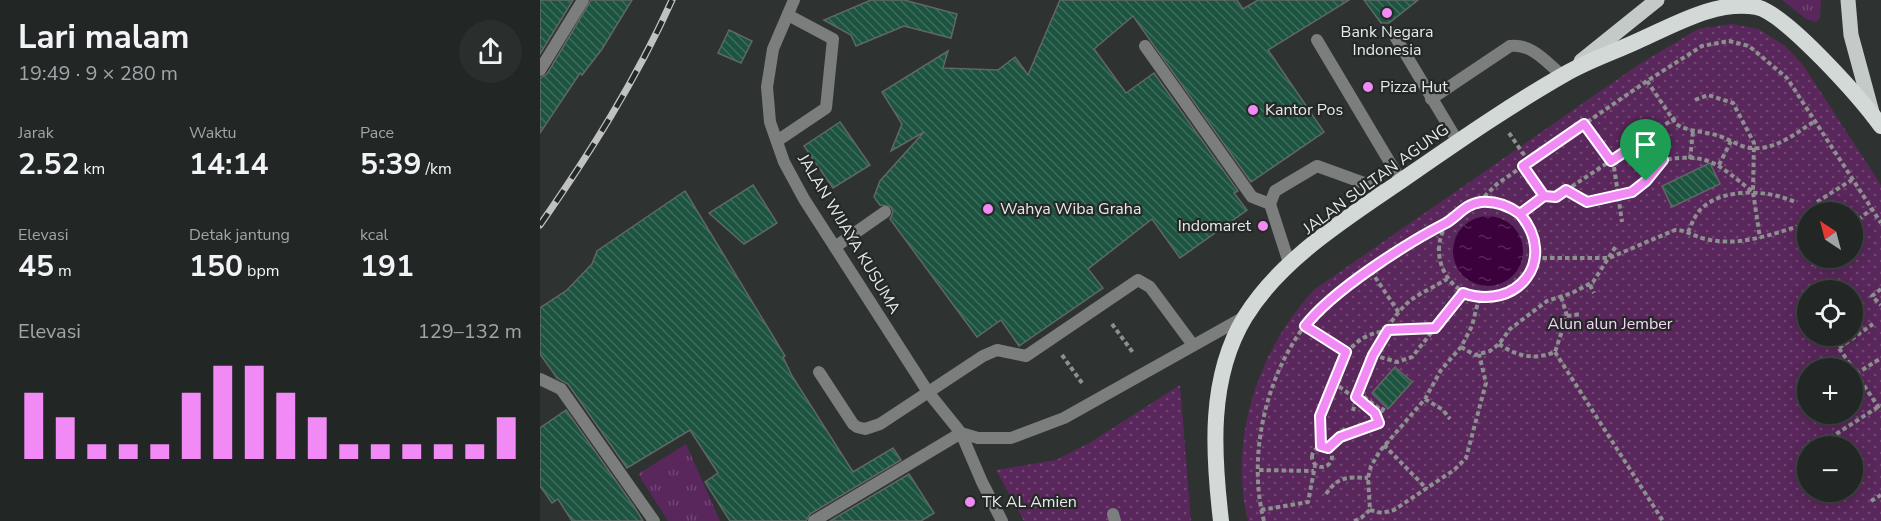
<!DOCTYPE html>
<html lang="id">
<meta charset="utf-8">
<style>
:root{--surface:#222625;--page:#2a2e2d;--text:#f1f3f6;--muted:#a2a5a7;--line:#3f4342;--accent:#f18af4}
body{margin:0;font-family:"Nunito Sans",sans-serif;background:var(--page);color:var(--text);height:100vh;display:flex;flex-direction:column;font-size:22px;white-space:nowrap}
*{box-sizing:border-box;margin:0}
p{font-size:20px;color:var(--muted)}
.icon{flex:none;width:33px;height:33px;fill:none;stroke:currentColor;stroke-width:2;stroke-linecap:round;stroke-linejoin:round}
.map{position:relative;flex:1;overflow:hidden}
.panel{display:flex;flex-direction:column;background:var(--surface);width:540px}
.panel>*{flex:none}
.needle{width:39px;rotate:324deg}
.controls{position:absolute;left:1257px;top:202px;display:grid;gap:12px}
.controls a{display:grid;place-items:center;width:66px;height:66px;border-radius:50%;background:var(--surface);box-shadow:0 3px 15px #0003,0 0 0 2px var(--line);font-size:30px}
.pin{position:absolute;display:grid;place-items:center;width:51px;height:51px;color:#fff;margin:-62px -26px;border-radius:50% 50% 50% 0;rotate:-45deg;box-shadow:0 0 6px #0007}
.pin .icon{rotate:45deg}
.round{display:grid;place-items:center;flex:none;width:63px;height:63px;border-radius:32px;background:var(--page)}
.head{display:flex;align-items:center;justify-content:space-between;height:102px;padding:0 18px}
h1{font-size:33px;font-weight:700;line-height:45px}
.metrics{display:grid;grid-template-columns:repeat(3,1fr);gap:9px;height:102px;padding:6px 18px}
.metrics div{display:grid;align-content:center}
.metrics b{font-size:30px;font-weight:700}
.metrics small{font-size:16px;font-weight:400}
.metrics p{font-size:16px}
.chart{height:168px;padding:12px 18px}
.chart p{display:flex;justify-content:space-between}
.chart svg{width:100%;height:108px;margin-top:6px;stroke:var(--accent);stroke-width:6}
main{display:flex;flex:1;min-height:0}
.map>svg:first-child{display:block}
.grass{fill:url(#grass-tufts)}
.park{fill:url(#park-dots);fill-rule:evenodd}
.water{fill:url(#water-ripples)}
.building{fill:url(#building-back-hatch);stroke:#616765;stroke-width:1.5}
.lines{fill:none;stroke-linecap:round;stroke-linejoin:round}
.path{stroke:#8c908e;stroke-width:4;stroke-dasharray:4.5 3;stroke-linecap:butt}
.service{stroke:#7b7e7d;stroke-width:12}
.minor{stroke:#7b7e7d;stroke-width:12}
.tertiary{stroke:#7b7e7d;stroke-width:12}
.primary{stroke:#c4cac7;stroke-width:15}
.trunk{stroke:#d2d9d6;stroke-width:16}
.rail-casing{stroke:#bfc2c0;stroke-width:7}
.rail{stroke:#242927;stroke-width:4.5;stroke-dasharray:14;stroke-linecap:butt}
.route-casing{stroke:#fff;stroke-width:12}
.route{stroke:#f18af4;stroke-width:8}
.poi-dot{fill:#f18af4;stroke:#242927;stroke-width:2}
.labels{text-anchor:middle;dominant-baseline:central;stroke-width:4.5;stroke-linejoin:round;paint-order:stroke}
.poi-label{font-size:16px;fill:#e7eae8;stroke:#242927;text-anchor:start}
.street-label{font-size:16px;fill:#e7eae8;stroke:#242927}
.park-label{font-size:16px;fill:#f7d5f6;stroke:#242927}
</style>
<main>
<section class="panel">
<div class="head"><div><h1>Lari malam</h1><p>19:49 · 9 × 280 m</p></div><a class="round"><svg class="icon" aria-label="share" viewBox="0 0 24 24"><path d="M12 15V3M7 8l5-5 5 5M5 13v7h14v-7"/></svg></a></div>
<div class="metrics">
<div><p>Jarak</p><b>2.52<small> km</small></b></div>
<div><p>Waktu</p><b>14:14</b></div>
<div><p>Pace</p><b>5:39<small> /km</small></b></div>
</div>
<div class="metrics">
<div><p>Elevasi</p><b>45<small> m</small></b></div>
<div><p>Detak jantung</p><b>150<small> bpm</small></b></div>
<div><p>kcal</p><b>191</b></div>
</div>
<div class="chart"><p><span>Elevasi</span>129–132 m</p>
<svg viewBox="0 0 160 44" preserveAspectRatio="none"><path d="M5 44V17M15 44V27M25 44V38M35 44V38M45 44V38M55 44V17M65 44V6M75 44V6M85 44V17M95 44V27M105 44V38M115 44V38M125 44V38M135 44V38M145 44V38M155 44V27"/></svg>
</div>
</section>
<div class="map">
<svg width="1341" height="521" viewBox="0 0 1341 521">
<defs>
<pattern id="grass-tufts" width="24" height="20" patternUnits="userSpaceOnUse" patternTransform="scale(1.5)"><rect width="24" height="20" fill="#59275b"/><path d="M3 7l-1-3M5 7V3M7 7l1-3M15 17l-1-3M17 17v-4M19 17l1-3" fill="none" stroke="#714673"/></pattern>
<pattern id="park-dots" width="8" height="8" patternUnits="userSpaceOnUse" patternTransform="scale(1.5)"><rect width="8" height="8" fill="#59275b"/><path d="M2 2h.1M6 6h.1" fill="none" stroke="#714673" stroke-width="1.8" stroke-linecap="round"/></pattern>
<pattern id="water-ripples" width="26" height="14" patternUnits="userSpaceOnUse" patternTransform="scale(1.5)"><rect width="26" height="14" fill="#3b013d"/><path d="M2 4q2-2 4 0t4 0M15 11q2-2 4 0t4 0" fill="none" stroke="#572659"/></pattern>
<pattern id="building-back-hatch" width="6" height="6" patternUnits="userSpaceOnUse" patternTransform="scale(1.5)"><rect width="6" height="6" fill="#1c5440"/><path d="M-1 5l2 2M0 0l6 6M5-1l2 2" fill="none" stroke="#3d6d5c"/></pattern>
</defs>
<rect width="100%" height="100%" fill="#2e3331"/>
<path class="grass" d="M 1242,0 L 1281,0 L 1280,18 L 1276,22 L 1266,19 Z
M 146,444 L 180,521 L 128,521 L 98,474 Z"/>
<path class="park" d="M 1191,24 L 1219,29 L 1245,46 L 1263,65 L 1341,185 L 1341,521 L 708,521 C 688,440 718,349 775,289 L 1098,65 L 1158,29 ZM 1268,213 L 1312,213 L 1312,258 L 1268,258 ZM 1268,291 L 1312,291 L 1312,336 L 1268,336 ZM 1268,369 L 1312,369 L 1312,414 L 1268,414 ZM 1268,447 L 1312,447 L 1312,492 L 1268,492 Z
M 640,385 L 651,521 L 484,521 L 456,470 L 516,460 L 551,442 Z"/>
<path class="water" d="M913 251a35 35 0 1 1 70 0a35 35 0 1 1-70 0Z"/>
<path class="building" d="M 0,0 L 33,0 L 0,54 Z
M 51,0 L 92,0 L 62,49 L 42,75 L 40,73 L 0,133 L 0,78 L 7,74 Z
M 331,0 L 364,0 L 417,14 L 411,38 L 364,26 L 316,46 L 311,35 L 284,20 Z
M 520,0 L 697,0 L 703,9 L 718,0 L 809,0 L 728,50 L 784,132 L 711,182 L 593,16 L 554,49 L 586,93 L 614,73 L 698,191 L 694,193 L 707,210 L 640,258 L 612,219 L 548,269 L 563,288 L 479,346 L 461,320 L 437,337 L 350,219 L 353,212 L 351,207 L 340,205 L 334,197 L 340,181 L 384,132 L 351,151 L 362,124 L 342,92 L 408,51 L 403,68 L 458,70 L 475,57 L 488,75 Z
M 824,0 L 878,0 L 849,23 L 841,23 Z
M 189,30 L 212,41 L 201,63 L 178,53 Z
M 300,122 L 330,165 L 293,188 L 264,146 Z
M 1170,163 L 1180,184 L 1132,207 L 1122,186 Z
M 213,185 L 237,223 L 204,244 L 169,213 Z
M 145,191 L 245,356 L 243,357 L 252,376 L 313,472 L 353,448 L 361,460 L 270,514 L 266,521 L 190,521 L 165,482 L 178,473 L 150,430 L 87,468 L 28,384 L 17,378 L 0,354 L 0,308 L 27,290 L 52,264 L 57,251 Z
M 855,367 L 872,382 L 848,409 L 832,393 Z
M 26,410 L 95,508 L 103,521 L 32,521 L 18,499 L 12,503 L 0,486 L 0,428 Z
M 369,474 L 394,513 L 381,521 L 290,521 Z"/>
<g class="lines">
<path class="path" d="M 1107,81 L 1136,124 C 1147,131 1159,131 1172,134 C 1182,136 1192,142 1202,146 C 1230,155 1253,135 1275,121
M 1155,100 L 1168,95 L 1193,103 L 1214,143 L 1213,192 L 1220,238
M 1044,124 L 1074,167 L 1082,222
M 969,133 L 989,162
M 1108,136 L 1123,160
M 1150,159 L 1153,131
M 1179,165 L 1191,141
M 983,166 L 1004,196 L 1016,197 L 1138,116
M 1026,190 L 1047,202 L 1092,193 L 1100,188 L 1123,160 C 1170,152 1178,165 1213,192
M899 250a48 48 0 1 1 96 0a48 48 0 1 1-96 0Z
M 939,202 L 957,184 L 1107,81 L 1162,46 L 1189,41 L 1209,46 L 1247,78 L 1341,223
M 1277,202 L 1313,179
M 980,214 L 1004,196
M 1262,219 L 1259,226 L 1268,248
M 1312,224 L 1332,209
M 1148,232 C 1152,224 1155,214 1162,208 C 1185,187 1229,190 1255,202
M 995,258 L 1069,258 L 1135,230 C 1147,230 1155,237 1166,239 C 1197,247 1230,235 1259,226
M 1271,258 L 1273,266
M 831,271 L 859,313
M 1050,285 L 1054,293
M 1341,289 L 1332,296 L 1341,305
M 1027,316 L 1041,314
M 572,324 L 594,354
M 765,326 L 806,352
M 1295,342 L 1341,411
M 959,344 C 978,357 994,360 1015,352 L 1027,316 L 1021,296
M 921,347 L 935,355 L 950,351 L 959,344 L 970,329 L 1007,301 L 1032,293 L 1053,282 L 1076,246
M 1299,348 L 1333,324
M 1015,352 L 1123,521
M 522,355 L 542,383
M 833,355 L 857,362 L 872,357 L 923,293
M 1316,374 L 1341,358
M 793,382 L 835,413 L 840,421 L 832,427 L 800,437
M 818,392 L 842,411 L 845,406
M 885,399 L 903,410 L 910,419
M 813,411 C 820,378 844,321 871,300 C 882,292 896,286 907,279
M 1290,438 L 1341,405
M 844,445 L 887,489
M 781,446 C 780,420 784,407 792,383 C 814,324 839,331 895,328
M772 457a10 10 0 1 1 20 0a10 10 0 1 1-20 0Z
M 787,448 L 800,437 L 805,428
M 719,470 L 774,471
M 786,494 C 798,476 808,477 828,478
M 1331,501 L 1341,495
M 721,510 L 768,502 L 775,466
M 830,510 L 842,513 L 854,510 L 914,470 L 926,458 L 946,383 L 939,354
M 724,521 C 706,452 728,365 776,312 C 794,292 821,278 842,263 C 863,249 883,231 908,222
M 814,521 L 821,518 L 830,510 L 828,478 L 831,466 L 840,451 L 885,399 L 901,370 L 921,347 L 932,326 L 939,298"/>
<path class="service" d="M 853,33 L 918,142
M 777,40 L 861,181
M 605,46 L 712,197 L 730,204
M 891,99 L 970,46 C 992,43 1007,63 1023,76
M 237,141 L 286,108 L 293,39 L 248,15
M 295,247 L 345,212
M 750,266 L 730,204 L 735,191 L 777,166 L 846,191
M 279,372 L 313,424 L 317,427 L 325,429 L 340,424 L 443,356 L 457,350 L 486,356 L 598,280 L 610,287 L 653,345
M 573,514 L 575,521"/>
<path class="minor" d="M 0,70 L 43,0
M 0,379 L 21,389 L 114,521
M 274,521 L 421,433"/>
<path class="tertiary" d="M 254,0 L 233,49 L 227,87 L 230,122 L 244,162 L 264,199 L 388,392 L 421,433 L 442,482 L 462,521
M 421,433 L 438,438 L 471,438 L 524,418 L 706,316"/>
<path class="primary" d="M 1308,0 L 1311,35 L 1333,116
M 1041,61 L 1117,0"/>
<path class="trunk" d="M 681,521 C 673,453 668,378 705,317 C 740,260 804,220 858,183 C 913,145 967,107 1025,74 C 1049,60 1077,51 1102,39 C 1136,24 1177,0 1216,7 C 1246,13 1322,100 1341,126"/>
<g class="rail-casing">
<path id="rail" d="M 0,225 C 50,153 96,80 132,0"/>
</g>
<use href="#rail" class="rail"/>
</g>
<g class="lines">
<g class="route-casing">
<path id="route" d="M 1106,181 L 1092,192 L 1047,202 L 1026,190 L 1016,197 L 1004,196 L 980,214 C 969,206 955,201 941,202 C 925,204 918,216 906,223 C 865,244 792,291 765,326 L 806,352 L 780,416 L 781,446 L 788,448 L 800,437 L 839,423 L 835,413 L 816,397 L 833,355 L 848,330 L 895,328 L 923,293 C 977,312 1019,260 980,214 L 1004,196 L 983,166 L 1044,124 L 1071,161 L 1108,136 L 1123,160 L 1106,181"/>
</g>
<use href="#route" class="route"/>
</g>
<g class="poi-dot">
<circle cx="847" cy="13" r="6"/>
<circle cx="828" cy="87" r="6"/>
<circle cx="713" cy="110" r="6"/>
<circle cx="448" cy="209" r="6"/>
<circle cx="723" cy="226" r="6"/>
<circle cx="430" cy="502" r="6"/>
</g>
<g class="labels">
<g class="poi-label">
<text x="847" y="32" text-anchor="middle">Bank Negara<tspan x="847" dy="18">Indonesia</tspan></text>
<text x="840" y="87">Pizza Hut</text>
<text x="725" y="110">Kantor Pos</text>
<text x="460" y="209">Wahya Wiba Graha</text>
<text x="711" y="226" text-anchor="end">Indomaret</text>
<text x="442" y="502">TK AL Amien</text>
</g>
<g class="street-label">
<text transform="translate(836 179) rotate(-36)">JALAN SULTAN AGUNG</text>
<text transform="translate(309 234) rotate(59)">JALAN WIJAYA KUSUMA</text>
</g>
<g class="park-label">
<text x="1070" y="324">Alun alun Jember</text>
</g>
</g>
</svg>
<div class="controls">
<a><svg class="needle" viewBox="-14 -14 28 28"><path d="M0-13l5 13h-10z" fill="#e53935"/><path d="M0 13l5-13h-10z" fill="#a2a5a7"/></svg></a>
<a><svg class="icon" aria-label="locate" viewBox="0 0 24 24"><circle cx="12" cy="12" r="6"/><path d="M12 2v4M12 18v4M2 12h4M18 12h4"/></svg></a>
<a>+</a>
<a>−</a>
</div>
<div class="pin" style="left:1106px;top:181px;background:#1e9e55"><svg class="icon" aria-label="arrive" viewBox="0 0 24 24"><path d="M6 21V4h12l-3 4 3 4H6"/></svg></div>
</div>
</main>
